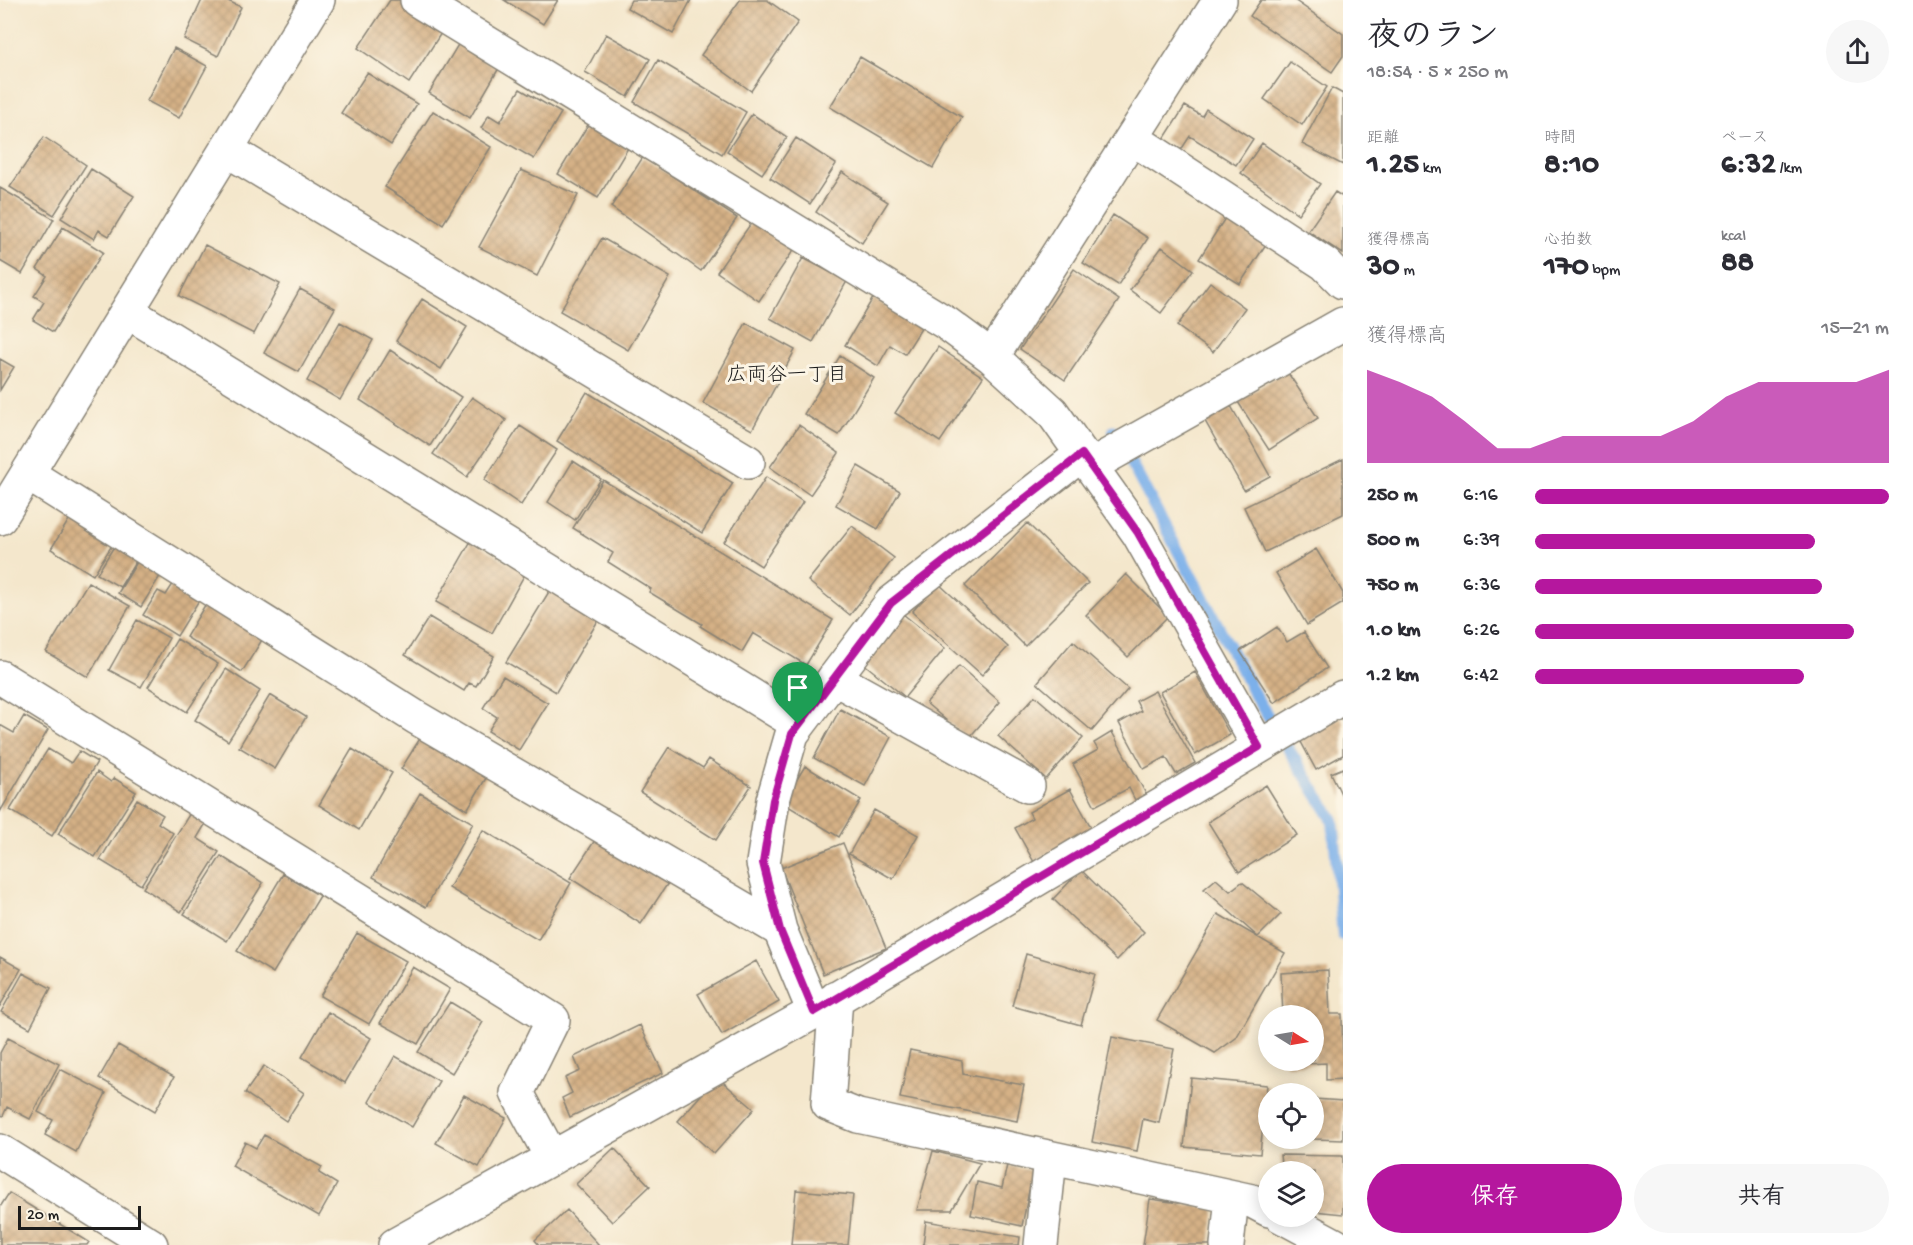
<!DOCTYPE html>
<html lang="ja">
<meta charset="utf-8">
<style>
:root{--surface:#fff;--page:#f7f7f7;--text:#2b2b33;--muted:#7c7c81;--accent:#b5179e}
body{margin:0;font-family:"Gochi Hand","Klee One",sans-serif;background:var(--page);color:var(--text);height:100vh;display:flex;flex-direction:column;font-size:22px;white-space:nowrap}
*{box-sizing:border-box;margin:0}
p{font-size:20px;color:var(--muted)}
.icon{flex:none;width:33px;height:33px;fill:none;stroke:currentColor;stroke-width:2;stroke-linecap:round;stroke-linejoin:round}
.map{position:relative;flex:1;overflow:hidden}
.sheet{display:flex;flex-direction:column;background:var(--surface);width:570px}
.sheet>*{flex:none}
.needle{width:39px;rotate:101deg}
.tools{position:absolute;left:1258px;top:1005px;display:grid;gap:12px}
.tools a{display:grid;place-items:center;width:66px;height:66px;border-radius:50%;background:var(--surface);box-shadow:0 3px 15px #0003;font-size:30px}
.scale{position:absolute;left:18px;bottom:15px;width:123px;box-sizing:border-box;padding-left:6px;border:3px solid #1c1c1c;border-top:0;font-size:16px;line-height:21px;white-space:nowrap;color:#1c1c1c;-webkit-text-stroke:4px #fcf5e5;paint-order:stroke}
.pin{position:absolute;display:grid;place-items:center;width:51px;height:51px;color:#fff;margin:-62px -26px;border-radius:50% 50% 50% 0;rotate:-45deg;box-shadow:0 0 6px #0007}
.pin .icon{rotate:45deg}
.round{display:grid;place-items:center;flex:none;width:63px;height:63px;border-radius:32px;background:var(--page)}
.head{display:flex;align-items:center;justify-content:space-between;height:102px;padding:0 24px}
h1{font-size:33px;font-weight:800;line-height:45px}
.metrics{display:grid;grid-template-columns:repeat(3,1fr);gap:9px;height:102px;padding:6px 24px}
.metrics div{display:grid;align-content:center}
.metrics b{font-size:30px;font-weight:800}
.metrics small{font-size:16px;font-weight:400}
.metrics p{font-size:16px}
.chart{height:168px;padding:12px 24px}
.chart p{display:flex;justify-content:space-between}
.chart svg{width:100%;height:108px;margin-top:6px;fill:var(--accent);opacity:.7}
.primary-button{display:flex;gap:12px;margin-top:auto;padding:12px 24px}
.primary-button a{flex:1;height:69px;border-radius:36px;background:var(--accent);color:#fff;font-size:24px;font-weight:800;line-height:69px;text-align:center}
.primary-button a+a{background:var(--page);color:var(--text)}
ul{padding:0 24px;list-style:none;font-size:20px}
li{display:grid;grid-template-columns:96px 72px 1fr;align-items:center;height:45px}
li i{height:15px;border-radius:8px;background:var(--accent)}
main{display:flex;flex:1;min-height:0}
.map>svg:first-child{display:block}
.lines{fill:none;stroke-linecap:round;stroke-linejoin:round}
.stream{stroke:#7cb0ea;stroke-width:12}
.building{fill:url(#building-cross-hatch)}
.minor-casing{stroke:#888274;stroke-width:36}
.minor{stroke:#fff;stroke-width:33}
.route-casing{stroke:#fff;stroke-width:12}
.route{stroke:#b5179e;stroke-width:8}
.labels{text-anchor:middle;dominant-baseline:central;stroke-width:6;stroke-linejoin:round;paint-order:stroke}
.neighbourhood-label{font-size:20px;fill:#1c1c1c;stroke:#fcf5e5}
</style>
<main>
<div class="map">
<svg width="1343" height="1245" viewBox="0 0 1343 1245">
<defs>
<pattern id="building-cross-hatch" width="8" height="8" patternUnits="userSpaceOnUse" patternTransform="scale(1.5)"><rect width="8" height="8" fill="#d5b186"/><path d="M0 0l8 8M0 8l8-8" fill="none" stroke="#b69873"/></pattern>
</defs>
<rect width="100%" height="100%" fill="#fcf5e5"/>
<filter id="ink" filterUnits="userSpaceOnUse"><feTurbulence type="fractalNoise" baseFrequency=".0167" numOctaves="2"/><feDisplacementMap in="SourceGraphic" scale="12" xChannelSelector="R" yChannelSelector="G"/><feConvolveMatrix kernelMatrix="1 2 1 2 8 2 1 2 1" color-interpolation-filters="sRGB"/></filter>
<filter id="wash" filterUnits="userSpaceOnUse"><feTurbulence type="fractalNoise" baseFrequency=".008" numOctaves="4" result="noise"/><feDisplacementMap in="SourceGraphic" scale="24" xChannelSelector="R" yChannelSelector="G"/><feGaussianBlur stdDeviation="1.35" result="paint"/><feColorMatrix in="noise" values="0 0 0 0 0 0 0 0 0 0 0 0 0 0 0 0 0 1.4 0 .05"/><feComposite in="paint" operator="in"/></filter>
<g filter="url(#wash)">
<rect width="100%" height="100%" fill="#f4e7cc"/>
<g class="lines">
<path class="stream" d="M 1114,431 L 1257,699 L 1333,820 L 1343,935"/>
</g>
<g id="blocks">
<path class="building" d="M 202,0 L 226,0 L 241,7 L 218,56 L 184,39 Z
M 390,0 L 399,0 L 443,30 L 409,83 L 358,48 Z
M 504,0 L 558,0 L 543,24 Z
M 631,0 L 691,0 L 673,34 L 627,8 Z
M 740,0 L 767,0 L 798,22 L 751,91 L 701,55 Z
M 1261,0 L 1294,0 L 1343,34 L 1343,56 L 1332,72 L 1250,16 Z
M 606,34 L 650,59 L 628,97 L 585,72 Z
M 459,43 L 499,68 L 470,118 L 429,93 Z
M 174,48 L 207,66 L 179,118 L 147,101 Z
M 860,57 L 962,117 L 933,168 L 830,107 Z
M 658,60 L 746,112 L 722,154 L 634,102 Z
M 1290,62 L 1327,87 L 1302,125 L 1264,99 Z
M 367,73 L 417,104 L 391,145 L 341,113 Z
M 1332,88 L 1343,94 L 1343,165 L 1302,144 Z
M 520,89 L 561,113 L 534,159 L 481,128 L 489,115 L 500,122 Z
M 1185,106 L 1202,116 L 1206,109 L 1253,139 L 1236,165 L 1190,136 L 1181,150 L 1164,139 Z
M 433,111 L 491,147 L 443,224 L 385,187 Z
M 752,114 L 787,137 L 762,174 L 727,151 Z
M 589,123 L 628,148 L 598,198 L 558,174 Z
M 44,137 L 86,165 L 54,215 L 10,187 Z
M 796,138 L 836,164 L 810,204 L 770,178 Z
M 1262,143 L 1320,184 L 1298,214 L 1241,173 Z
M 643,157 L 737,218 L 701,271 L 611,207 Z
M 91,169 L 134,196 L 109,236 L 99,230 L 94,239 L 61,218 Z
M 521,170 L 578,195 L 537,276 L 479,247 Z
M 842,172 L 888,202 L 862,243 L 816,212 Z
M 0,188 L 54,219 L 22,274 L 0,261 Z
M 1335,192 L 1343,197 L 1343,254 L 1308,231 Z
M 1113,215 L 1148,238 L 1118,285 L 1083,263 Z
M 1227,215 L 1268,241 L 1240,284 L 1199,259 Z
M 754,219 L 795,248 L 759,301 L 717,272 Z
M 63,227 L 103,252 L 53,332 L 33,320 L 44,302 L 34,296 L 47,276 L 37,269 Z
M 602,238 L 670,277 L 628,350 L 560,311 Z
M 205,245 L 280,284 L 254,334 L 179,296 Z
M 1162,247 L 1193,270 L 1161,313 L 1130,290 Z
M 803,258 L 847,281 L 813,342 L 770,318 Z
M 1074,269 L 1119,300 L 1065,380 L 1020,349 Z
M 1210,282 L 1245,308 L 1213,352 L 1177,326 Z
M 300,289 L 335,308 L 299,372 L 264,353 Z
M 873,298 L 922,327 L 905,354 L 890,345 L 878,366 L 845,345 Z
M 422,299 L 467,327 L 441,369 L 396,341 Z
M 340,322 L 373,340 L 340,400 L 307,381 Z
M 746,323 L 795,350 L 752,430 L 703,403 Z
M 938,347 L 983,377 L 940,442 L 895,413 Z
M 390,350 L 461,397 L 430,446 L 360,400 Z
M 840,356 L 874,378 L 839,435 L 804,414 Z
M 0,359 L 14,367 L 0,390 Z
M 1286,370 L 1318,418 L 1269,450 L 1238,402 Z
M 587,392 L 733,483 L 702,533 L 557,441 Z
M 472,397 L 506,420 L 467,477 L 433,454 Z
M 1231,406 L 1270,476 L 1244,490 L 1205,421 Z
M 799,425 L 839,453 L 810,495 L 770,467 Z
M 520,426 L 557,450 L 521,505 L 484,480 Z
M 1343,459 L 1343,514 L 1265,552 L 1244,507 Z
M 573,461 L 601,479 L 575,520 L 548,502 Z
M 858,466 L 900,491 L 878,529 L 836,505 Z
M 766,477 L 803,502 L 761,566 L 724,542 Z
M 603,480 L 833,620 L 806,665 L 753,633 L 742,652 L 700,626 L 702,624 L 649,592 L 651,589 L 608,562 L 613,553 L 573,528 Z
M 75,510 L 118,536 L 93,575 L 51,549 Z
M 1027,523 L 1088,583 L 1025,646 L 965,586 Z
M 852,526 L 894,558 L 850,615 L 808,581 Z
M 118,540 L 141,553 L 120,587 L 97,574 Z
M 471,541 L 526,572 L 492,633 L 436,602 Z
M 1316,549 L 1343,593 L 1343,603 L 1307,625 L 1276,573 Z
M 139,559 L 162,573 L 141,607 L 118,593 Z
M 1126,574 L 1168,616 L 1128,657 L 1086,615 Z
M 175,581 L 201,597 L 177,636 L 143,615 L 158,591 L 166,595 Z
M 88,582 L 130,606 L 88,677 L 46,652 Z
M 938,583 L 1008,647 L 982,675 L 912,612 Z
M 550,590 L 599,619 L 556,692 L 506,662 Z
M 208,600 L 265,635 L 242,672 L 186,637 Z
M 903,614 L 945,648 L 905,697 L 863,663 Z
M 429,617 L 494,656 L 476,686 L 469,683 L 464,691 L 405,655 Z
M 137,620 L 169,638 L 141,687 L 109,670 Z
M 1277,627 L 1287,642 L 1304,632 L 1327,668 L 1274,703 L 1240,651 Z
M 177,639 L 218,664 L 187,712 L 148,687 Z
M 1073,641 L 1128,689 L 1092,731 L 1037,683 Z
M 959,666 L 1000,702 L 968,739 L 926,703 Z
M 226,669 L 260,691 L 228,741 L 195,720 Z
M 1195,672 L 1230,735 L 1195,755 L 1160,692 Z
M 503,676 L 548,703 L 519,750 L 488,731 L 497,717 L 483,708 Z
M 1155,691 L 1195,763 L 1176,774 L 1166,757 L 1144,769 L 1119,723 L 1141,711 L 1136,701 Z
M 270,695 L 306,717 L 275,769 L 239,747 Z
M 1035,696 L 1083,738 L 1046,779 L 998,736 Z
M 840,709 L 891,737 L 865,786 L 814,758 Z
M 24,716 L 48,730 L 0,812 L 0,725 L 14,733 Z
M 1341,717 L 1343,722 L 1343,755 L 1316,770 L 1300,740 Z
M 1112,732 L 1146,794 L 1135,800 L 1129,788 L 1095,806 L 1073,764 L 1098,750 L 1094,743 Z
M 421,737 L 492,768 L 467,810 L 401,769 Z
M 669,747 L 703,768 L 709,759 L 751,786 L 716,840 L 640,792 Z
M 48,749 L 71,763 L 79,751 L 97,762 L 52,836 L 10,810 Z
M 352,749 L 392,773 L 359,830 L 319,805 Z
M 805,766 L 861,800 L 839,837 L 783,803 Z
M 1343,768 L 1343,798 L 1331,773 Z
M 97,772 L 111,782 L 114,778 L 136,792 L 95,857 L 58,834 Z
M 1266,785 L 1297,835 L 1239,872 L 1208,822 Z
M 1070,789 L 1092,829 L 1034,862 L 1015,828 L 1032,818 L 1029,812 Z
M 420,793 L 473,823 L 426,907 L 373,877 Z
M 137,799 L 163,815 L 158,823 L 173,833 L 141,885 L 100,860 Z
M 874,810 L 918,835 L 893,879 L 849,854 Z
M 190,813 L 206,823 L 197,838 L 219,852 L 181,912 L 143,888 Z
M 483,830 L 571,883 L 538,940 L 449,888 Z
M 599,834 L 670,880 L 641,924 L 570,878 Z
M 843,843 L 886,948 L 823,974 L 781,868 Z
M 221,856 L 263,883 L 227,941 L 184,914 Z
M 1081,870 L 1144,932 L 1117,960 L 1053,899 Z
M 283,874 L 320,896 L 273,973 L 237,951 Z
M 1216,879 L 1230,891 L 1242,882 L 1281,914 L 1258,937 L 1204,889 Z
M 1218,914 L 1285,953 L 1236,1038 L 1215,1053 L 1157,1020 Z
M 357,933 L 406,961 L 369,1024 L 320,996 Z
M 1026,954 L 1095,974 L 1081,1025 L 1012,1006 Z
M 0,957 L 21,969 L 0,1006 Z
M 756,961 L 779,1002 L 722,1035 L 698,994 Z
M 413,967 L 450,989 L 418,1044 L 380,1023 Z
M 1328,970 L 1330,1014 L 1342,1014 L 1343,1079 L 1326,1080 L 1326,1063 L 1286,1065 L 1285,1060 L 1314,1060 L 1314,1016 L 1283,1016 L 1281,973 Z
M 23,973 L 51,988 L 30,1028 L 1,1012 Z
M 450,1002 L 483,1022 L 452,1073 L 418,1052 Z
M 328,1012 L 371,1038 L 345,1083 L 302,1057 Z
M 640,1025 L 663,1073 L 570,1117 L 562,1098 L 572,1093 L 565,1078 L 580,1071 L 574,1057 Z
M 1112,1037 L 1174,1049 L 1159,1123 L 1143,1119 L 1137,1151 L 1092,1142 Z
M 8,1038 L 59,1064 L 30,1119 L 7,1107 L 3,1116 L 0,1114 L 0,1053 Z
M 118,1045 L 174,1077 L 155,1111 L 99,1078 Z
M 910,1050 L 962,1061 L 963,1074 L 1024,1085 L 1017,1121 L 900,1098 Z
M 395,1056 L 439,1081 L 412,1127 L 369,1102 Z
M 264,1066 L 304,1093 L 286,1121 L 245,1093 Z
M 60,1069 L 106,1093 L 76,1152 L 45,1135 L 53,1120 L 38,1112 Z
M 717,1077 L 754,1109 L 714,1154 L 678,1121 Z
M 1191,1078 L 1267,1085 L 1260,1154 L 1184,1147 Z
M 464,1095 L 506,1118 L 479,1167 L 436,1143 Z
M 1314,1099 L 1343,1101 L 1343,1140 L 1314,1139 Z
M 264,1135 L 322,1167 L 319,1173 L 337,1184 L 319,1216 L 232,1166 L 245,1142 L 256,1148 Z
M 614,1148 L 650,1186 L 612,1222 L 576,1184 Z
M 933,1151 L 980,1163 L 952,1210 L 917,1210 Z
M 1280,1155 L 1343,1156 L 1343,1214 L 1314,1211 L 1314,1172 L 1282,1172 Z
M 1007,1165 L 1033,1171 L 1022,1226 L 971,1215 L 977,1182 L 1002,1188 Z
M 796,1190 L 853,1195 L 848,1245 L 791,1245 Z
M 9,1193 L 89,1242 L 87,1245 L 0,1245 L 0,1207 Z
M 1150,1199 L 1215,1208 L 1210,1245 L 1143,1245 Z
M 567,1210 L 599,1245 L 539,1245 L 535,1240 Z
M 926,1221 L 1020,1237 L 1019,1245 L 923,1245 Z"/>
</g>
</g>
<g filter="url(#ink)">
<use href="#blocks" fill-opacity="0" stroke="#888274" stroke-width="1.5"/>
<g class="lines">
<g class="minor-casing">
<path id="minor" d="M 417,0 L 946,323 L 992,357 L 1052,412 L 1138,533 L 1259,747
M 1132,138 L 1325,264 L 1343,282
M 227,150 L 748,462
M 128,312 L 798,724
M 992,357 L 1220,0
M 1090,466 L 1343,324
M 28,474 L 417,718 L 780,930
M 0,518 L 318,0
M 0,677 L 553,1020 L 517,1093 L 552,1158
M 834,678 L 1028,786
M 836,998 L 828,1104 L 858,1116 L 1252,1201 L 1269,1210
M 814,1012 L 780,930 L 763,863 L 773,800 L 792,734 L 891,603 L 1082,454
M 0,1151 L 151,1245
M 1281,1216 L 1335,1245
M 395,1245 L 814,1012 L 1343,697
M 1041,1245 L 1050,1158
M 1227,1245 L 1232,1197"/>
</g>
<use href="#minor" class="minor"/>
</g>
</g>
<g class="lines" filter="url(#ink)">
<g class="route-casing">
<path id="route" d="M 1082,454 L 1138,533 L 1259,747 L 814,1012 L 780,930 L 763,863 L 773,800 L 792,734 L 891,603 Z"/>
</g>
<use href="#route" class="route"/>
</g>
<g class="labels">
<g class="neighbourhood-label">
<text x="787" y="376">広両谷一丁目</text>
</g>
</g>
</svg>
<div class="tools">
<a><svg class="needle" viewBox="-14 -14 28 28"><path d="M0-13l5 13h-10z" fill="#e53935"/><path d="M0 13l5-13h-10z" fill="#7c7c81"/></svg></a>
<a><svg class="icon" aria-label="locate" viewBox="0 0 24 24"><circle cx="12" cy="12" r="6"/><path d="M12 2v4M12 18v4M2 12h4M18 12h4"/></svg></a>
<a><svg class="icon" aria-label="layers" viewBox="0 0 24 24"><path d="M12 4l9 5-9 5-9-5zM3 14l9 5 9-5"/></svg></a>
</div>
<div class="scale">20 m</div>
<div class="pin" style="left:798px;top:724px;background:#1e9e55"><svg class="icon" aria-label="arrive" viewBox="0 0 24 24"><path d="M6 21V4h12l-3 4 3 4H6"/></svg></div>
</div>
<section class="sheet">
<div class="head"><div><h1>夜のラン</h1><p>18:54 · 5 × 250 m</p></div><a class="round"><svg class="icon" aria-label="share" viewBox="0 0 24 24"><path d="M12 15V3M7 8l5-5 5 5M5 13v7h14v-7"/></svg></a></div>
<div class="metrics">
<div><p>距離</p><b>1.25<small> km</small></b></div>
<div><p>時間</p><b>8:10</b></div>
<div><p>ペース</p><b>6:32<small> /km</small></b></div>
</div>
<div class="metrics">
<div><p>獲得標高</p><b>30<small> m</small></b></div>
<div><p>心拍数</p><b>170<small> bpm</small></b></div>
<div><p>kcal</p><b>88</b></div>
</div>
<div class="chart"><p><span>獲得標高</span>15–21 m</p>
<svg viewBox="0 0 160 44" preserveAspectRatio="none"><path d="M0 44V6L10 11L20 17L30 27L40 38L50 38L60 33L70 33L80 33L90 33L100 27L110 17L120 11L130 11L140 11L150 11L160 6V44z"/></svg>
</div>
<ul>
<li><b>250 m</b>6:16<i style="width:100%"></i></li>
<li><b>500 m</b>6:39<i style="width:79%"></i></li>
<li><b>750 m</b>6:36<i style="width:81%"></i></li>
<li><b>1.0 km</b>6:26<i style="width:90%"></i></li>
<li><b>1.2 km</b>6:42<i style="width:76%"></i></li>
</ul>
<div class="primary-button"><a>保存</a><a>共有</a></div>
</section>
</main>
